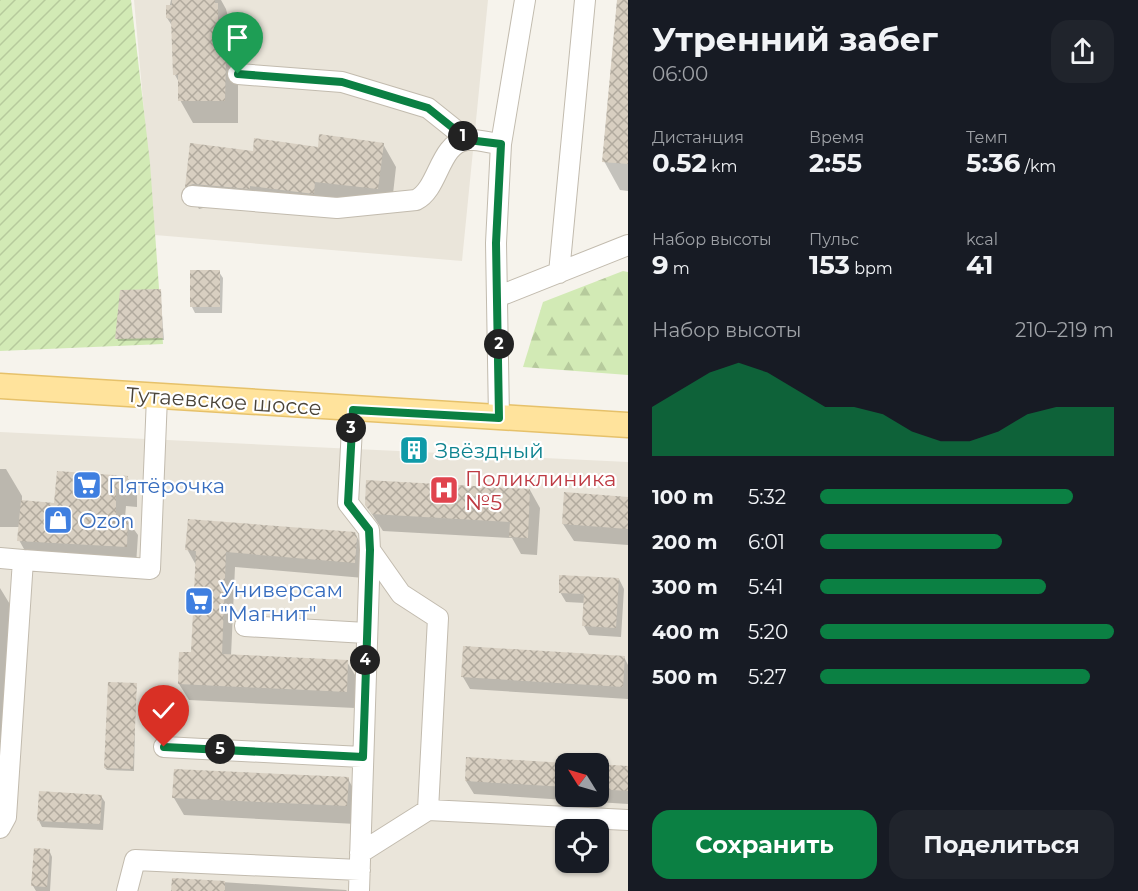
<!DOCTYPE html>
<html lang="ru">
<meta charset="utf-8">
<style>
:root{--surface:#171b24;--page:#20242c;--text:#f1f3f6;--muted:#9ea1a6;--accent:#0b8043}
body{margin:0;font-family:Montserrat,sans-serif;background:var(--page);color:var(--text);height:100vh;display:flex;flex-direction:column;font-size:22px;white-space:nowrap}
*{box-sizing:border-box;margin:0}
p{font-size:20px;color:var(--muted)}
.icon{flex:none;width:33px;height:33px;fill:none;stroke:currentColor;stroke-width:2;stroke-linecap:round;stroke-linejoin:round}
.map{position:relative;flex:1;overflow:hidden}
.side{display:flex;flex-direction:column;background:var(--surface);width:510px}
.side>*{flex:none}
.needle{width:39px;rotate:307deg}
.controls{position:absolute;left:555px;top:753px;display:grid;gap:12px}
.controls a{display:grid;place-items:center;width:54px;height:54px;border-radius:12px;background:var(--surface);box-shadow:0 2px 4px #0004;font-size:30px}
.pin{position:absolute;display:grid;place-items:center;width:51px;height:51px;color:#fff;margin:-62px -26px;border-radius:50% 50% 50% 0;rotate:-45deg;box-shadow:0 0 6px #0007}
.pin .icon{rotate:45deg}
.km{position:absolute;width:30px;height:30px;margin:-15px;border-radius:50%;background:#222;color:#fff;font-size:16px;line-height:30px;text-align:center}
.round{display:grid;place-items:center;flex:none;width:63px;height:63px;border-radius:18px;background:var(--page)}
.summary{display:flex;align-items:center;justify-content:space-between;height:102px;padding:0 24px}
h1{font-size:33px;font-weight:700;line-height:45px}
.stats{display:grid;grid-template-columns:repeat(3,1fr);gap:9px;height:102px;padding:6px 24px}
.stats div{display:grid;align-content:center}
.stats b{font-size:26px;font-weight:700}
.stats small{font-size:16px;font-weight:400}
.stats p{font-size:16px}
.chart{height:168px;padding:12px 24px}
.chart p{display:flex;justify-content:space-between}
.chart svg{width:100%;height:108px;margin-top:6px;fill:var(--accent);opacity:.7}
.button{display:flex;gap:12px;margin-top:auto;padding:12px 24px}
.button a{flex:1;height:69px;border-radius:18px;background:var(--accent);color:#fff;font-size:24px;font-weight:700;line-height:69px;text-align:center}
.button a+a{background:var(--page);color:var(--text)}
ul{padding:0 24px;list-style:none;font-size:20px}
li{display:grid;grid-template-columns:96px 72px 1fr;align-items:center;height:45px}
li i{height:15px;border-radius:8px;background:var(--accent)}
main{display:flex;flex:1;min-height:0}
.map>svg:first-child{display:block}
.residential{fill:#eae5da;fill-rule:evenodd}
.forest{fill:url(#forest-firs)}
.garden{fill:url(#garden-furrows)}
.shadow{fill:#0003}
.building{fill:url(#building-cross-hatch)}
.lines{fill:none;stroke-linecap:round;stroke-linejoin:round}
.minor-casing{stroke:#c2bbae;stroke-width:22}
.major-casing{stroke:#e6c16a;stroke-width:27}
.minor{stroke:#fff;stroke-width:20}
.major{stroke:#ffe39c;stroke-width:24}
.route-casing{stroke:#fff;stroke-width:12}
.route{stroke:#0b8043;stroke-width:8}
.labels{text-anchor:middle;dominant-baseline:central;stroke-width:4.5;stroke-linejoin:round;paint-order:stroke}
.street-label{font-size:21px;fill:#4b4439;stroke:#fff}
.culture-label{font-size:21px;fill:#0d838f;stroke:#fff;text-anchor:start}
.health-label{font-size:21px;fill:#be3a42;stroke:#fff;text-anchor:start}
.shop-label{font-size:21px;fill:#366cbe;stroke:#fff;text-anchor:start}
</style>
<main>
<div class="map">
<svg width="628" height="891" viewBox="0 0 628 891">
<defs>
<pattern id="forest-firs" width="22" height="20" patternUnits="userSpaceOnUse" patternTransform="scale(1.5)"><rect width="22" height="20" fill="#d2eab5"/><path d="M5 1l3.5 6h-7zM16 11l3.5 6h-7z" fill="#b6ca9c"/></pattern>
<pattern id="garden-furrows" width="10" height="10" patternUnits="userSpaceOnUse" patternTransform="scale(1.5)"><rect width="10" height="10" fill="#d2eab5"/><path d="M-1 1l2-2M0 10L10 0M9 11l2-2" fill="none" stroke="#b6ca9c"/></pattern>
<pattern id="building-cross-hatch" width="8" height="8" patternUnits="userSpaceOnUse" patternTransform="scale(1.5)"><rect width="8" height="8" fill="#d8cfc1"/><path d="M0 0l8 8M0 8l8-8" fill="none" stroke="#b1aa9e"/></pattern>
</defs>
<rect width="100%" height="100%" fill="#f6f3ec"/>
<path class="residential" d="M 134,0 L 488,0 L 462,261 L 155,235 Z
M 0,432 L 628,462 L 628,891 L 0,891 ZM 566,764 L 598,764 L 598,796 L 566,796 ZM 566,830 L 598,830 L 598,862 L 566,862 Z"/>
<path class="forest" d="M 623,271 L 628,272 L 628,375 L 523,367 L 543,302 Z"/>
<path class="garden" d="M 0,0 L 131,0 L 150,163 L 163,344 L 0,351 Z"/>
<path class="shadow" d="M 171,0 L 221,0 L 226,9 L 231,28 L 230,61 L 238,84 L 238,123 L 193,123 L 180,100 L 180,84 L 175,75 L 173,27 L 167,18 Z
M 618,0 L 628,0 L 628,191 L 620,190 L 604,161 Z
M 383,144 L 396,167 L 391,212 L 207,207 L 199,209 L 186,187 L 191,145 L 254,153 Z
M 219,272 L 223,278 L 222,313 L 195,313 L 192,307 Z
M 160,290 L 164,340 L 118,341 L 117,338 Z
M 0,469 L 6,469 L 22,496 L 22,502 L 55,505 L 127,477 L 137,495 L 137,507 L 126,506 L 125,517 L 138,535 L 136,565 L 29,558 L 19,540 L 20,527 L 0,527 Z
M 530,490 L 540,508 L 537,555 L 521,554 L 512,538 L 383,531 L 366,505 Z
M 628,499 L 628,545 L 574,541 L 563,524 Z
M 356,535 L 365,552 L 364,578 L 235,567 L 231,656 L 347,662 L 357,678 L 355,708 L 189,700 L 179,684 L 193,654 L 196,565 L 187,549 Z
M 619,579 L 624,589 L 621,637 L 589,635 L 584,626 L 585,603 L 566,602 L 560,592 Z
M 0,588 L 11,606 L 0,748 Z
M 624,657 L 628,665 L 628,699 L 470,689 L 463,677 Z
M 136,685 L 134,771 L 107,770 L 105,768 Z
M 566,764 L 566,796 L 598,796 L 598,766 L 628,768 L 628,804 L 474,794 L 466,781 Z
M 348,779 L 358,797 L 356,824 L 184,815 L 174,798 Z
M 101,796 L 105,802 L 103,830 L 42,827 L 39,821 Z
M 49,850 L 52,857 L 50,891 L 36,891 L 33,886 Z
M 174,879 L 346,890 L 347,891 L 173,891 Z"/>
<path class="building" d="M 172,0 L 215,0 L 215,3 L 218,3 L 218,42 L 221,42 L 223,60 L 226,60 L 225,101 L 178,101 L 178,75 L 173,75 L 171,19 L 166,18 L 166,5 L 172,5 Z
M 617,0 L 628,0 L 628,164 L 602,162 Z
M 319,134 L 384,143 L 378,189 L 315,182 L 314,194 L 250,186 L 250,189 L 193,184 L 185,187 L 190,143 L 253,151 L 254,138 L 318,147 Z
M 190,270 L 220,270 L 220,307 L 190,307 Z
M 161,289 L 163,338 L 115,339 L 120,290 Z
M 57,471 L 128,476 L 128,490 L 116,489 L 116,515 L 128,516 L 127,547 L 17,541 L 21,500 L 54,503 Z
M 366,480 L 530,489 L 528,538 L 509,537 L 510,522 L 372,514 L 365,505 Z
M 564,492 L 628,497 L 628,529 L 562,524 Z
M 188,519 L 355,532 L 357,538 L 355,563 L 226,552 L 222,654 L 348,660 L 347,692 L 178,684 L 179,652 L 191,652 L 196,551 L 185,550 Z
M 559,575 L 619,578 L 616,628 L 582,626 L 584,594 L 559,593 Z
M 463,646 L 625,656 L 623,687 L 461,677 Z
M 108,682 L 137,683 L 133,769 L 104,768 Z
M 466,757 L 566,763 L 566,787 L 465,781 Z
M 598,764 L 628,766 L 628,791 L 598,789 Z
M 174,769 L 349,777 L 347,806 L 172,798 Z
M 39,791 L 102,795 L 100,824 L 37,821 Z
M 34,848 L 50,849 L 47,887 L 31,886 Z
M 172,878 L 225,881 L 225,891 L 171,891 Z"/>
<g class="lines">
<g class="minor-casing">
<path id="minor" d="M 238,74 L 342,82 L 428,108 L 468,140
M 192,196 L 337,208 L 416,200 C 439,189 439,143 467,140 C 477,139 490,143 501,144
M 559,273 L 585,0
M 497,297 L 628,245
M 353,409 L 348,503 L 369,530 L 370,550 L 359,891
M 499,418 L 496,243 L 501,144 L 525,0
M 370,550 L 401,594 L 438,618 L 428,810
M 0,558 L 23,560 L 6,817 L 0,828
M 23,560 L 150,569 L 157,397
M 245,626 L 366,633
M 164,747 L 362,757
M 360,853 L 428,810 L 628,820
M 127,891 L 135,860 L 360,870"/>
</g>
<g class="major-casing">
<path id="major" d="M 0,386 L 628,425"/>
</g>
<use href="#minor" class="minor"/>
<use href="#major" class="major"/>
</g>
<g class="lines">
<g class="route-casing">
<path id="route" d="M 164,747 L 363,757 L 370,550 L 369,530 L 348,503 L 353,410 L 499,418 L 496,243 L 501,144 L 468,140 L 428,108 L 342,82 L 238,74"/>
</g>
<use href="#route" class="route"/>
</g>
<defs>
<g id="building-square" transform="scale(1.5)"><rect x="-9" y="-9" width="18" height="18" rx="4" fill="#0f9aa8" stroke="#fff"/><path d="M-4-6H4V6H1V3H-1V6H-4ZM-2.5-4.3h1.7v1.8h-1.7ZM.8-4.3h1.7v1.8H.8ZM-2.5-1h1.7V.8h-1.7ZM.8-1h1.7V.8H.8Z" fill="#fff"/></g>
<g id="supermarket-square" transform="scale(1.5)"><rect x="-9" y="-9" width="18" height="18" rx="4" fill="#3f7fe0" stroke="#fff"/><path d="M-6-5.5h2.5l.6 2H6L4.5 2H-2.5L-4.4-4H-6ZM-1.5 3.2a1.3 1.3 0 1 0 .1 0ZM3 3.2a1.3 1.3 0 1 0 .1 0Z" fill="#fff"/></g>
<g id="hospital-square" transform="scale(1.5)"><rect x="-9" y="-9" width="18" height="18" rx="4" fill="#e0444e" stroke="#fff"/><path d="M-5-5h3v3.5h4V-5h3V5h-3V1.5h-4V5h-3Z" fill="#fff"/></g>
<g id="shop-square" transform="scale(1.5)"><rect x="-9" y="-9" width="18" height="18" rx="4" fill="#3f7fe0" stroke="#fff"/><path d="M-5-2.5h2.3a2.7 3.5 0 0 1 5.4 0H5L5.5 6h-11ZM-1.5-2.5h3a1.5 2.3 0 0 0-3 0Z" fill="#fff"/></g>
</defs>
<g fill-rule="evenodd">
<use href="#building-square" x="414" y="450"/>
<use href="#supermarket-square" x="87" y="485"/>
<use href="#hospital-square" x="444" y="490"/>
<use href="#shop-square" x="58" y="520"/>
<use href="#supermarket-square" x="199" y="601"/>
</g>
<g class="labels">
<g class="street-label">
<text transform="translate(224 401) rotate(4)">Тутаевское шоссе</text>
</g>
<g class="culture-label">
<text x="435" y="450">Звёздный</text>
</g>
<g class="health-label">
<text x="465" y="478">Поликлиника<tspan x="465" dy="24">№5</tspan></text>
</g>
<g class="shop-label">
<text x="108" y="485">Пятёрочка</text>
<text x="79" y="520">Ozon</text>
<text x="220" y="589">Универсам<tspan x="220" dy="24">"Магнит"</tspan></text>
</g>
</g>
</svg>
<div class="controls">
<a><svg class="needle" viewBox="-14 -14 28 28"><path d="M0-13l5 13h-10z" fill="#e53935"/><path d="M0 13l5-13h-10z" fill="#9ea1a6"/></svg></a>
<a><svg class="icon" aria-label="locate" viewBox="0 0 24 24"><circle cx="12" cy="12" r="6"/><path d="M12 2v4M12 18v4M2 12h4M18 12h4"/></svg></a>
</div>
<div class="pin" style="left:238px;top:74px;background:#1e9e55"><svg class="icon" aria-label="arrive" viewBox="0 0 24 24"><path d="M6 21V4h12l-3 4 3 4H6"/></svg></div>
<div class="pin" style="left:164px;top:747px;background:#d93025"><svg class="icon" aria-label="check" viewBox="0 0 24 24"><path d="M5 12l5 5 9-10"/></svg></div>
<b class="km" style="left:463px;top:136px">1</b>
<b class="km" style="left:499px;top:344px">2</b>
<b class="km" style="left:351px;top:428px">3</b>
<b class="km" style="left:365px;top:660px">4</b>
<b class="km" style="left:220px;top:749px">5</b>
</div>
<section class="side">
<div class="summary"><div><h1>Утренний забег</h1><p>06:00</p></div><a class="round"><svg class="icon" aria-label="share" viewBox="0 0 24 24"><path d="M12 15V3M7 8l5-5 5 5M5 13v7h14v-7"/></svg></a></div>
<div class="stats">
<div><p>Дистанция</p><b>0.52<small> km</small></b></div>
<div><p>Время</p><b>2:55</b></div>
<div><p>Темп</p><b>5:36<small> /km</small></b></div>
</div>
<div class="stats">
<div><p>Набор высоты</p><b>9<small> m</small></b></div>
<div><p>Пульс</p><b>153<small> bpm</small></b></div>
<div><p>kcal</p><b>41</b></div>
</div>
<div class="chart"><p><span>Набор высоты</span>210–219 m</p>
<svg viewBox="0 0 160 44" preserveAspectRatio="none"><path d="M0 44V24L10 17L20 10L30 6L40 10L50 17L60 24L70 24L80 27L90 34L100 38L110 38L120 34L130 27L140 24L150 24L160 24V44z"/></svg>
</div>
<ul>
<li><b>100 m</b>5:32<i style="width:86%"></i></li>
<li><b>200 m</b>6:01<i style="width:62%"></i></li>
<li><b>300 m</b>5:41<i style="width:77%"></i></li>
<li><b>400 m</b>5:20<i style="width:100%"></i></li>
<li><b>500 m</b>5:27<i style="width:92%"></i></li>
</ul>
<div class="button"><a>Сохранить</a><a>Поделиться</a></div>
</section>
</main>
